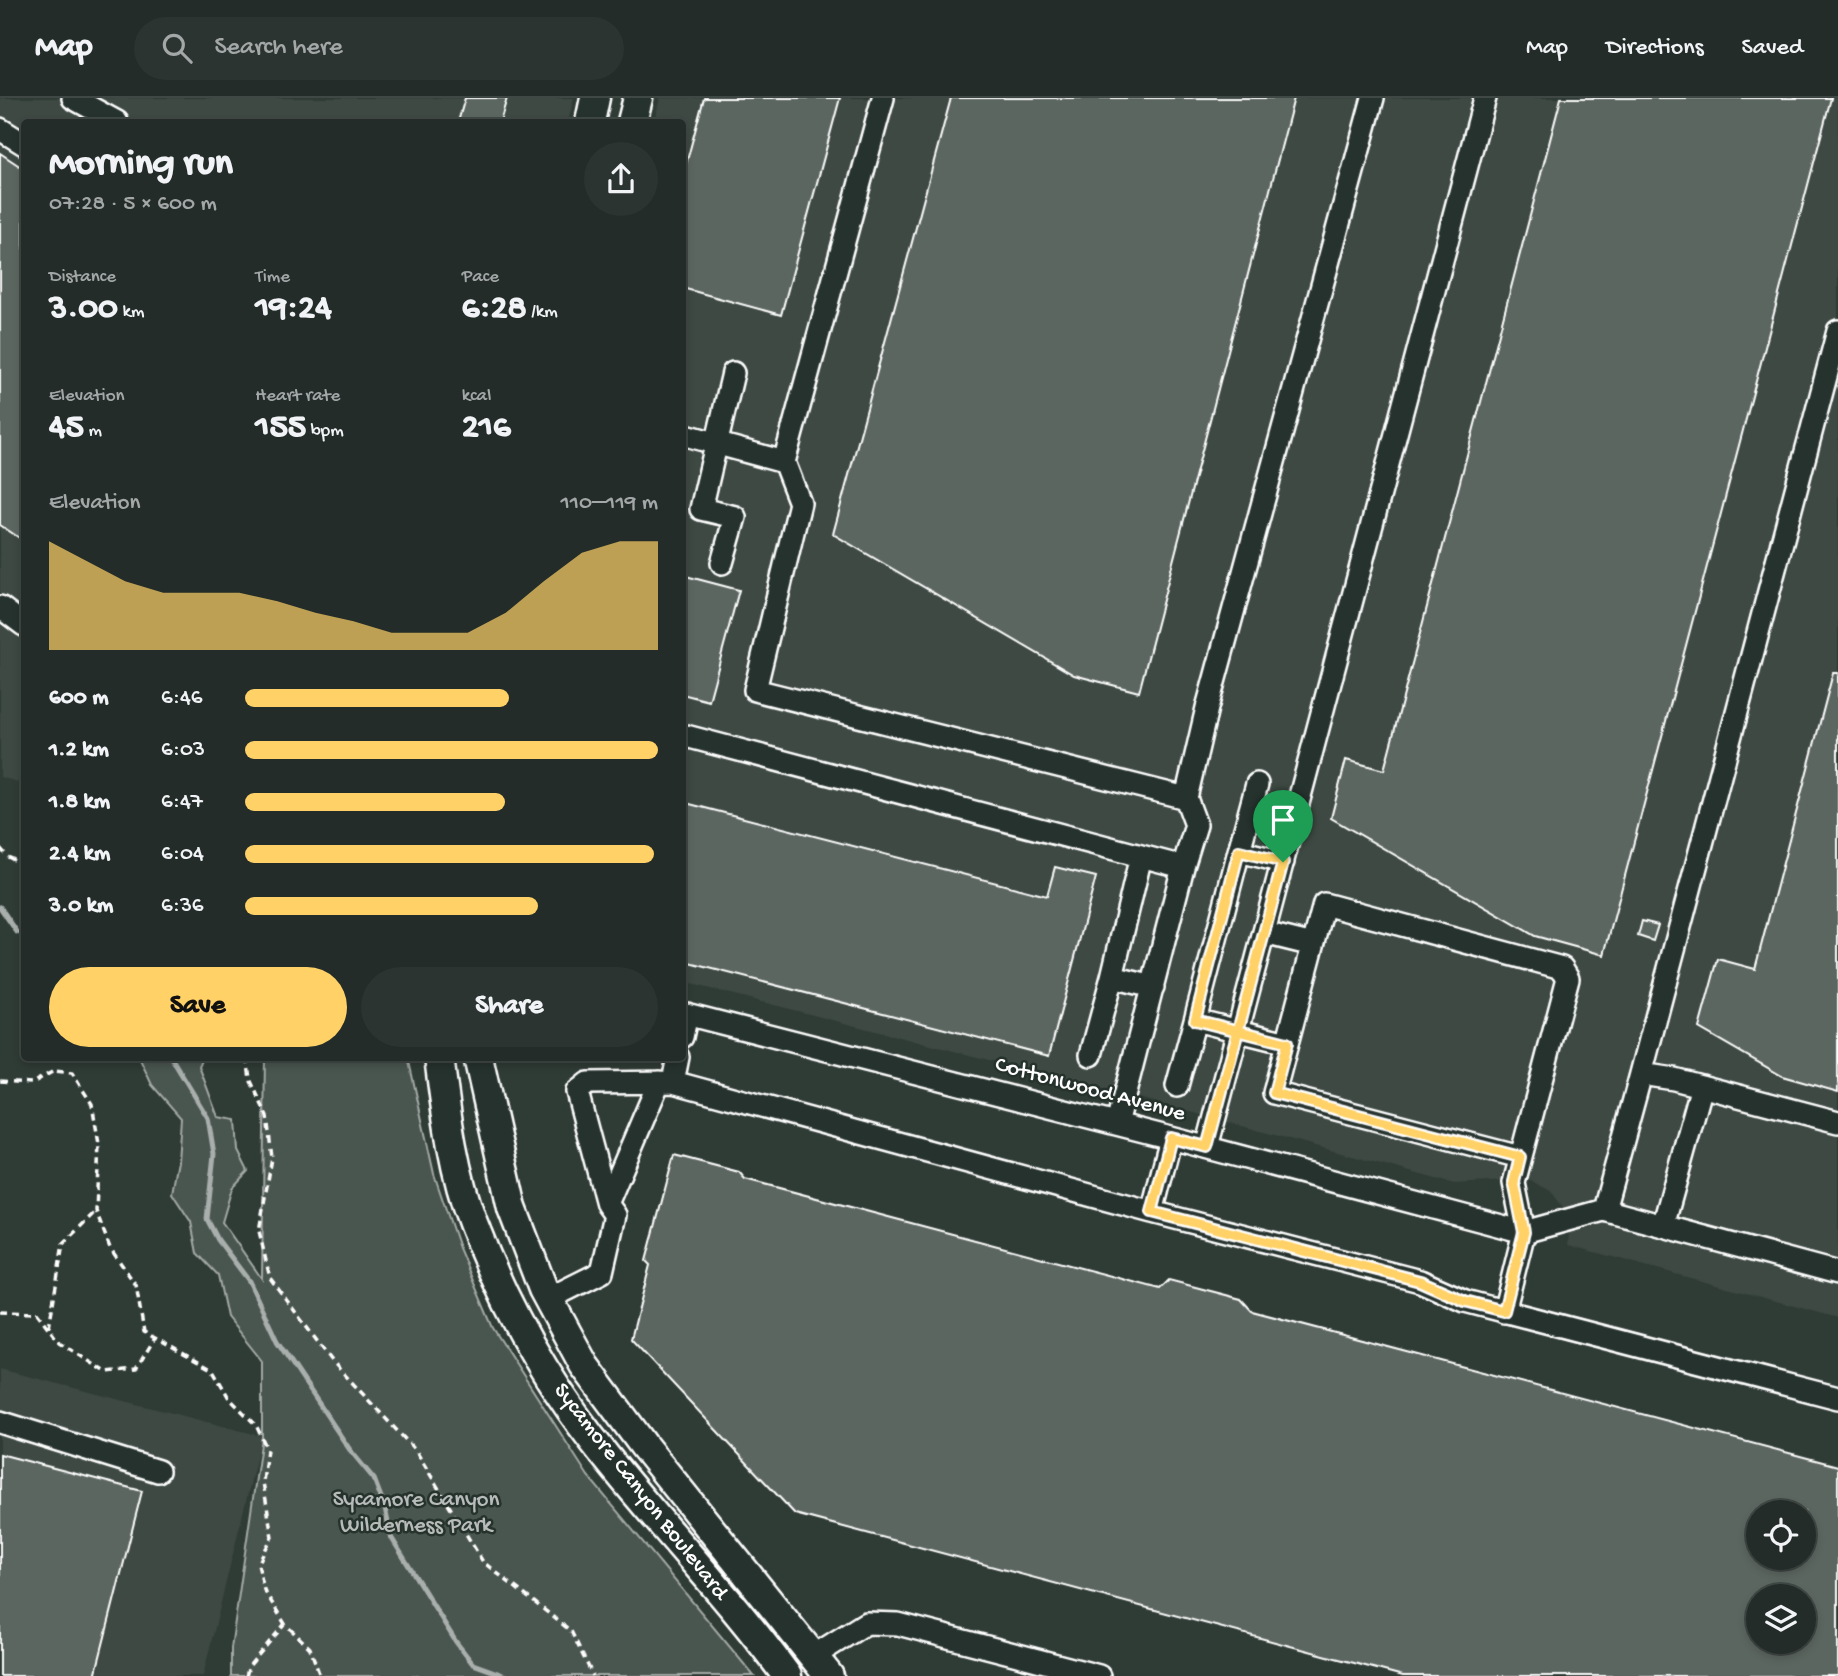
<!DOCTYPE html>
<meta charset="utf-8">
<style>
:root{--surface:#232c28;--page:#2b3430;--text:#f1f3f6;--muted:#a3a7a8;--line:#404845;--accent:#ffd166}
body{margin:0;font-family:"Gochi Hand",sans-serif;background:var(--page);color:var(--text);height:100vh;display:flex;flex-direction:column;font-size:26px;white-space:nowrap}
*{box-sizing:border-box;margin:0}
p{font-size:23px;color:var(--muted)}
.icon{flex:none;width:38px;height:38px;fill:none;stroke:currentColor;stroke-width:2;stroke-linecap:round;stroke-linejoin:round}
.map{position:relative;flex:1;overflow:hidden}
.panel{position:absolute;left:21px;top:21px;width:665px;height:942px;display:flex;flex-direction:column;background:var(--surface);border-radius:7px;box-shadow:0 4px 10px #0003,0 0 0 2px var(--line)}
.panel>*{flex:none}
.tools{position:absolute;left:1746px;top:1402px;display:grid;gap:14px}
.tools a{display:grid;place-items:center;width:70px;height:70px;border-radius:50%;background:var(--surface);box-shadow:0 4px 10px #0003,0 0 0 2px var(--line);font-size:35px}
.pin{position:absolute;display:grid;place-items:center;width:60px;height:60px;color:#fff;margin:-72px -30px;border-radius:50% 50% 50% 0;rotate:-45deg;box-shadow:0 0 7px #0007}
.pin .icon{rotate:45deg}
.round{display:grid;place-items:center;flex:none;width:74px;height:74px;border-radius:37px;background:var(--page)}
.summary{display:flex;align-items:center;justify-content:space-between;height:119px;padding:0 28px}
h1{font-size:38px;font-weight:700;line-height:52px}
.metrics{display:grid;grid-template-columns:repeat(3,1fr);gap:10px;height:119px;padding:7px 28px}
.metrics div{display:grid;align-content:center}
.metrics b{font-size:35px;font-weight:700}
.metrics small{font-size:19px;font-weight:400}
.metrics p{font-size:19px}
.chart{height:196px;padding:14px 28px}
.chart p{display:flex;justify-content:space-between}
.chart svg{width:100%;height:126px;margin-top:7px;fill:var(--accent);opacity:.7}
.action{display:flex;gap:14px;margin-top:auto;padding:14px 28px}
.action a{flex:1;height:80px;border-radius:42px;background:var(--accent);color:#111;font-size:28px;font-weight:700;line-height:80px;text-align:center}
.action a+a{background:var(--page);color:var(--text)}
ul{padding:0 28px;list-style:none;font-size:23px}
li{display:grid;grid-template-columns:112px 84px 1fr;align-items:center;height:52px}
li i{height:18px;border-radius:9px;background:var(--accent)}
header{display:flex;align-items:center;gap:42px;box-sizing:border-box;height:98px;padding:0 35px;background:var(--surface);border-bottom:2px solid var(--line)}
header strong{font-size:33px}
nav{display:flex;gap:38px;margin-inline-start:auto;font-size:24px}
.search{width:490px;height:63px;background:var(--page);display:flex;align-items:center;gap:18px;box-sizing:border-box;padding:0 24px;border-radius:38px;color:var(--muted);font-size:26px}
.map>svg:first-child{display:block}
.built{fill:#3c4842}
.green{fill:#4a544f;stroke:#a4aaa7;stroke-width:2}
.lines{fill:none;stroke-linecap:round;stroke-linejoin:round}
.stream{stroke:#a9afac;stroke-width:5}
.building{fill:#5b6661;stroke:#fff;stroke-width:2;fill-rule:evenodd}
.minor-casing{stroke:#fff;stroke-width:26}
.major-casing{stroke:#fff;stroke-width:33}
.path{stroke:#fff;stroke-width:3.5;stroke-dasharray:7 5;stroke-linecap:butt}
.minor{stroke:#26332d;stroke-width:21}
.major{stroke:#26332d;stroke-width:28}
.route-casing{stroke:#fff;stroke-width:14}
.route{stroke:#ffd166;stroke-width:9}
.labels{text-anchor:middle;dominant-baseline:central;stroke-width:5;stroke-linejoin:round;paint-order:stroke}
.street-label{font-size:23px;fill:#fff;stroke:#26332d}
.park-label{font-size:23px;fill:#b7bbb9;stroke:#26332d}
</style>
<header>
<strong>Map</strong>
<div class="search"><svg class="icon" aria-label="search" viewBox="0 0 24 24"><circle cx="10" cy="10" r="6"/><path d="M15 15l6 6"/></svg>Search here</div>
<nav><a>Map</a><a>Directions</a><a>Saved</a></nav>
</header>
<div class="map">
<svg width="1838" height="1578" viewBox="0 0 1838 1578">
<rect width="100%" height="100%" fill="#2f3b35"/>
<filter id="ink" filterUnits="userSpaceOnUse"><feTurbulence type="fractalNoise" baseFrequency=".0143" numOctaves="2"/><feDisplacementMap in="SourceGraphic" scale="14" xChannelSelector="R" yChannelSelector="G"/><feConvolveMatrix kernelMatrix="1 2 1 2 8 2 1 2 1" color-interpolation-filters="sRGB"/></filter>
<g filter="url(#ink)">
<path class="built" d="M 0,0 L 574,0 L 568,24 L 24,24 L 24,686 L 0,679 Z
M 660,0 L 1838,0 L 1838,1220 L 1568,1147 L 1569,1135 L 1564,1111 L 1551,1093 L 1529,1082 L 1454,1086 L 1154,1004 L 683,884 L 682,24 L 654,24 Z
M 0,1271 L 262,1338 L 203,1578 L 0,1578 Z"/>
<path class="green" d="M 139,959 L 203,959 L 199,968 L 218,1019 L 236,1022 L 238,1053 L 248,1073 L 232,1090 L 222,1124 L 262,1181 L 265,959 L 408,959 L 434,1076 L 459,1150 L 493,1230 L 588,1378 L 754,1578 L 231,1578 L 231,1550 L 262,1339 L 262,1263 L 227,1219 L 218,1177 L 197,1155 L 191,1124 L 172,1095 L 178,1063 L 181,1020 L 152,987 Z"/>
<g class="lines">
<path class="stream" d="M 0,809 L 17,834 L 24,836
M 171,959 L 208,1020 L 214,1056 L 207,1121 L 218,1142 L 249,1183 L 277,1243 L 350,1352 L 374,1381 L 385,1410 L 391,1439 L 456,1544 L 473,1566 L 506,1578"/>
</g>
<path class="building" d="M 465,0 L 507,0 L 500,24 L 458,24 Z
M 704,0 L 840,0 L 781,217 L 682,190 L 682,81 Z
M 951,0 L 1294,0 L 1139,594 L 1074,577 L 833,436 Z
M 1561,0 L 1831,0 L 1604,857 L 1535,838 L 1331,720 L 1346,662 L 1384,672 Z
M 0,55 L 24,71 L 24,443 L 0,427 Z
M 682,477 L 739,492 L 709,603 L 682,596 Z
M 1833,575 L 1838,575 L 1838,994 L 1782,978 L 1699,930 L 1718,861 L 1755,871 Z
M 682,704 L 1047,798 L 1055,769 L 1096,779 L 1049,958 L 682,863 Z
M 1642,823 L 1658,827 L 1653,843 L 1638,838 Z
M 674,1057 L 739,1074 L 745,1081 L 1160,1191 L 1169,1182 L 1241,1201 L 1252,1213 L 1838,1368 L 1838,1578 L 1403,1578 L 795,1416 L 631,1241 L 650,1167 L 646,1163 ZM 1759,1414 L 1804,1414 L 1804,1460 L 1759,1460 ZM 1759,1498 L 1804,1498 L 1804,1544 L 1759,1544 Z
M 0,1356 L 142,1393 L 95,1578 L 0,1578 Z"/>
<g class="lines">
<g class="minor-casing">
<path id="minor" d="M 73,0 L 117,24
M 0,31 L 24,46
M 1838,233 L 1641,976 L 1674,981 L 1838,1024
M 682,336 L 784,364 L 800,405 L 755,592 L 1186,700 L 1196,727 L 1183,769
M 784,364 L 883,0
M 722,465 L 735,419 L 701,411 L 733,275
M 0,509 L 24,527
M 682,637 L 1141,758
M 1186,700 L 1207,610 L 1373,0
M 1239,753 L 1257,686
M 1283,764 L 1239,753 L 1195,922 L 1287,945
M 1264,835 L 1313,847
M 1112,879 L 1141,758 L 1183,769 L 1117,1026
M 682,915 L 1171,1040 L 1524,1134
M 682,939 L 687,916
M 1091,957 L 1112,879 L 1153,889
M 673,984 L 678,959
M 1177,988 L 1195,922
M 1207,1049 L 1485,0
M 607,1106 L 659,984
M 1604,1112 L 1641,976
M 1152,1114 L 1420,1183 L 1465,1203 L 1838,1300
M 1663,1128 L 1702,988
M 1524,1134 L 1604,1112 L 1838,1175
M 548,1201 L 602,1174 L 615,1117 L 607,1106 L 577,994 L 588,985 L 673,984 L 1152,1114 L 1171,1040
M 1504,1214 L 1524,1134 L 1514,1085 L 1568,880 L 1562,870 L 1324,806 L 1274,995 L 1520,1059
M 0,1324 L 158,1373
M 812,1559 L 866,1525 L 898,1526 L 1099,1578"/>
</g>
<g class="major-casing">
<path id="major" d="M 590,24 L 595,0
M 632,24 L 638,0
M 439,959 C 446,1014 453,1074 473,1125 C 505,1209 551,1291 607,1360 C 666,1434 732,1502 787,1578
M 478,959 L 512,1110 L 543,1191 L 584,1267 L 644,1348 L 829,1578"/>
</g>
<path class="path" d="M 0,750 L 8,759 L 24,767
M 247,959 L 250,981 L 267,1018 L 272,1060 L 259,1133 L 270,1180 L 332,1263 L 416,1353 L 483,1464 L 571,1533 L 593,1578
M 0,983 L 32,985 L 54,973 L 72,975 L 92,1006 L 99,1046 L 96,1113 L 110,1150 L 136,1187 L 144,1234 L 213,1272 L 229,1300 L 256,1327 L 267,1351 L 263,1384 L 272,1439 L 258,1466 L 264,1492 L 285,1526 L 310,1550 L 320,1578
M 0,1214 L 37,1215 L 59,1244 L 106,1274 L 136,1271 L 155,1240
M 49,1229 L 63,1146 L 96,1113
M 246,1578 L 249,1568 L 284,1527"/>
<use href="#minor" class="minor"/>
<use href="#major" class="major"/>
</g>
</g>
<g class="lines" filter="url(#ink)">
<g class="route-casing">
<path id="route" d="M 1283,764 C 1258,859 1232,954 1207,1049 L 1171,1040 L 1152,1114 L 1420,1183 L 1465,1203 L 1504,1213 L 1524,1134 L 1514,1084 L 1520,1059 L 1274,995 L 1287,945 L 1195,922 L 1239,753 L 1283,764"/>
</g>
<use href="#route" class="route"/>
</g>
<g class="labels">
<g class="street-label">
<text transform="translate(1090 992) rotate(15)">Cottonwood Avenue</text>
<text transform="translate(640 1394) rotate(52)">Sycamore Canyon Boulevard</text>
</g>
<g class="park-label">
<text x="416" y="1402">Sycamore Canyon<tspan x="416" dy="26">Wilderness Park</tspan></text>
</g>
</g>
</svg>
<div class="tools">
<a><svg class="icon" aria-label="locate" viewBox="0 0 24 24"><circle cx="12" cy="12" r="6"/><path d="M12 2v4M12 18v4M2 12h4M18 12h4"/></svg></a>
<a><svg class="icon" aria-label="layers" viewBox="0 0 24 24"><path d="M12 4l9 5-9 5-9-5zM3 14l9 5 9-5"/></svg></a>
</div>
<div class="pin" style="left:1283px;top:764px;background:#1e9e55"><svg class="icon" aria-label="arrive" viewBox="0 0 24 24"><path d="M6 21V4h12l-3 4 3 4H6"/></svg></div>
<section class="panel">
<div class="summary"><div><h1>Morning run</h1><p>07:28 · 5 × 600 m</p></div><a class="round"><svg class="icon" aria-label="share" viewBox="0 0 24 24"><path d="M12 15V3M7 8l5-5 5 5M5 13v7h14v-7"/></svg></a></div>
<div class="metrics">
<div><p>Distance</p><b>3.00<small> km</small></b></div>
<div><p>Time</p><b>19:24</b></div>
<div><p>Pace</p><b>6:28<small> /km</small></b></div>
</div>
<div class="metrics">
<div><p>Elevation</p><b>45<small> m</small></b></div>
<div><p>Heart rate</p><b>155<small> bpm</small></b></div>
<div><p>kcal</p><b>216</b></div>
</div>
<div class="chart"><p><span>Elevation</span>110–119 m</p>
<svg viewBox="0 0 160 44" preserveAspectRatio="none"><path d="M0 44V6L10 13L20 20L30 24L40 24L50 24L60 27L70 31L80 34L90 38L100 38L110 38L120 31L130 20L140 10L150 6L160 6V44z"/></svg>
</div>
<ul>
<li><b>600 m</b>6:46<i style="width:64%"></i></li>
<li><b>1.2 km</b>6:03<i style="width:100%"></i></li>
<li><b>1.8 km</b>6:47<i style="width:63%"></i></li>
<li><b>2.4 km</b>6:04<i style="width:99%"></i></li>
<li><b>3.0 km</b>6:36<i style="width:71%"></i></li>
</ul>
<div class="action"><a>Save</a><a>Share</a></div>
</section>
</div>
